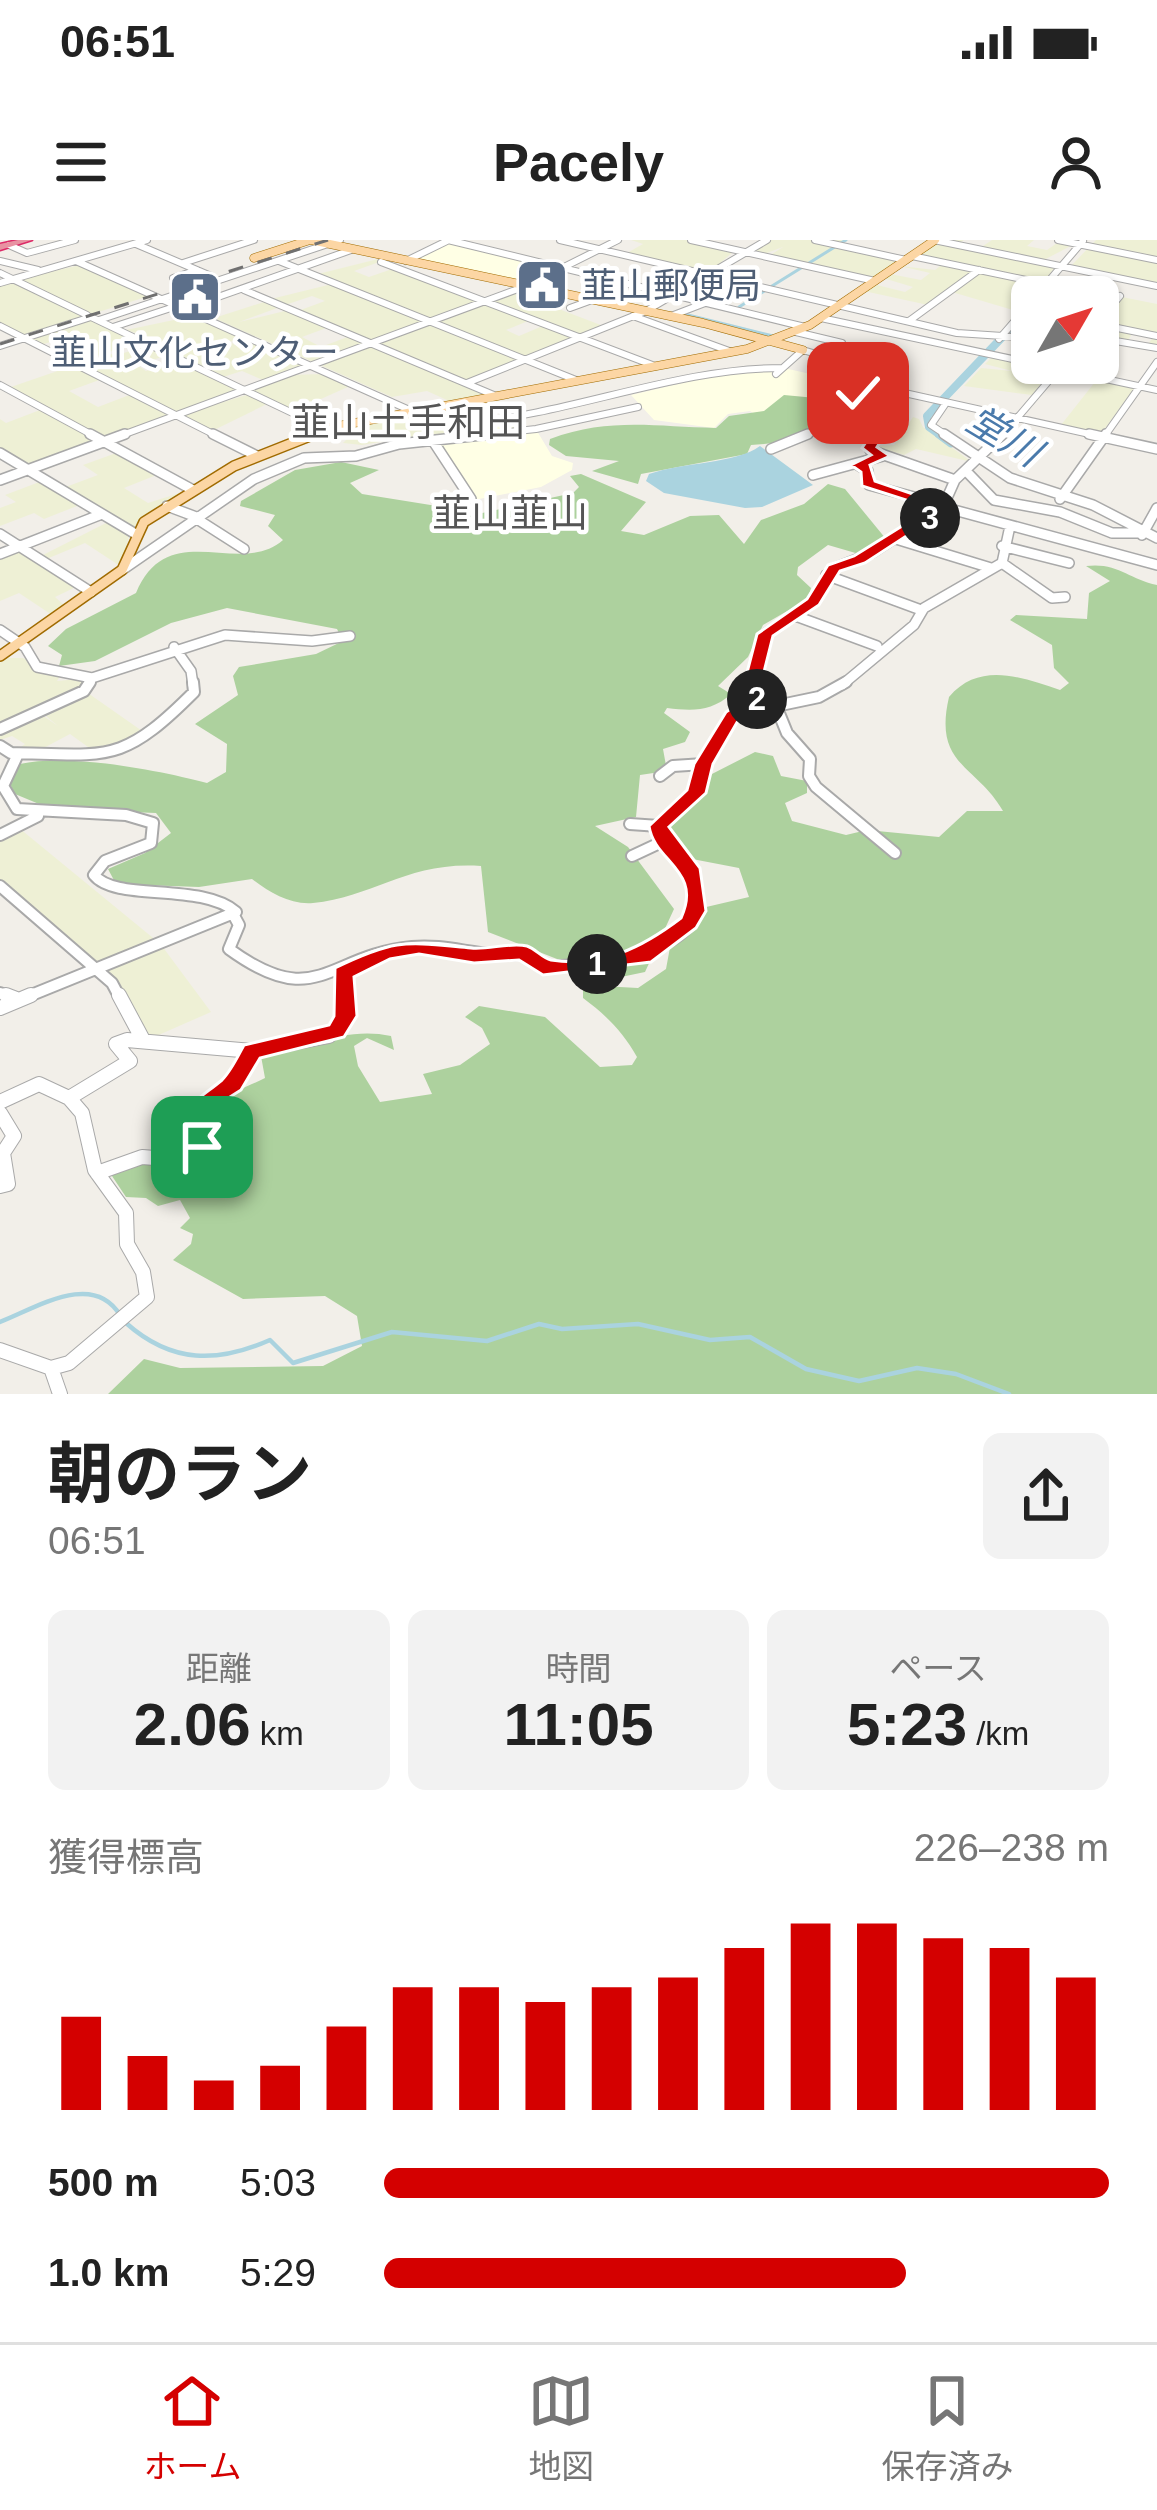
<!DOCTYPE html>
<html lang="ja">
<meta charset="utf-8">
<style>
:root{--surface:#fff;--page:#f2f2f2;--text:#222;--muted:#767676;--line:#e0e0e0;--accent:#d40000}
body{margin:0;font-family:Arial,"Noto Sans JP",sans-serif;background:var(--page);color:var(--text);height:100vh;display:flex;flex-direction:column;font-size:45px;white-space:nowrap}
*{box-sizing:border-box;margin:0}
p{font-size:39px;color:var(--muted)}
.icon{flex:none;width:66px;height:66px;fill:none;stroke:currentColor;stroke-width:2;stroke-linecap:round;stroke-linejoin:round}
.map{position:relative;height:1154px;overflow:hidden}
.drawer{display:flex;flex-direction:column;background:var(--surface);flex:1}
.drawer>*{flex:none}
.needle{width:78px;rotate:51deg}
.controls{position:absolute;left:1011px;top:36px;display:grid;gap:24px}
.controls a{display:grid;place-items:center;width:108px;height:108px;border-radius:18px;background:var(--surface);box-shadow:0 3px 9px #0004;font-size:60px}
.pin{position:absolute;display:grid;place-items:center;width:102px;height:102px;color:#fff;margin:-51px;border-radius:24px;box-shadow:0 6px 18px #0006}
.km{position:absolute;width:60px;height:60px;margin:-30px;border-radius:50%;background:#222;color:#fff;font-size:33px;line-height:60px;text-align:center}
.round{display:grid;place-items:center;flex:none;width:126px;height:126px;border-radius:18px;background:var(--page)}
.summary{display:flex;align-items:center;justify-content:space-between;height:204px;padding:0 48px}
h1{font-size:66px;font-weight:700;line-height:90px}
.stats{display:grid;grid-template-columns:repeat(3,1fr);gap:18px;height:204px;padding:12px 48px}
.stats div{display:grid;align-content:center;border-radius:18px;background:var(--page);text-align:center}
.stats b{font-size:60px;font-weight:700}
.stats small{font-size:33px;font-weight:400}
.stats p{font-size:33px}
.chart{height:336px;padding:24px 48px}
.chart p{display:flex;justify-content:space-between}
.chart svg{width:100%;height:216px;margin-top:12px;stroke:var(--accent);stroke-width:6}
ul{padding:0 48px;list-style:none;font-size:39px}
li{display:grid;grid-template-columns:192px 144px 1fr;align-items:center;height:90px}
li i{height:30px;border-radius:15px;background:var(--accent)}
.status{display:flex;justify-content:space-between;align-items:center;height:84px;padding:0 60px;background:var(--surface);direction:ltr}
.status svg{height:33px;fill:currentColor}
header{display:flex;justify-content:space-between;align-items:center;height:156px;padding:0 48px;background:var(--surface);font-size:54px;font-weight:700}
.tab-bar{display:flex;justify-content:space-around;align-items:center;height:168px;border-top:3px solid var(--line);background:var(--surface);font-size:33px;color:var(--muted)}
.tab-bar a{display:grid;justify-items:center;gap:6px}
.tab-bar .current{color:var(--accent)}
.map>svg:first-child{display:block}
.education{fill:#ffffe5}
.farmland{fill:#eef0d5}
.forest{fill:#add19e}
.water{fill:#aad3df}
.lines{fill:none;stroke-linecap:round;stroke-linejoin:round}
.stream-far1{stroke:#aad3df;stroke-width:3}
.stream{stroke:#aad3df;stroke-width:4.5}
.river-far1{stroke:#aad3df;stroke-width:8}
.river{stroke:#aad3df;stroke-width:9}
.minor-far3-casing{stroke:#a9a9a9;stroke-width:8}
.minor-far2-casing{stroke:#a9a9a9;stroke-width:12}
.minor-far1-casing{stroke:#a9a9a9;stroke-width:14}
.minor-casing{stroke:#a9a9a9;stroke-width:16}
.major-far1-casing{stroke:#a06b00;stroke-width:9}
.major-casing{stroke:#a06b00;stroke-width:12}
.highway-casing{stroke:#dc2a67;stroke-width:3}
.minor-far3{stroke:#fff;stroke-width:6}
.minor-far2{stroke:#fff;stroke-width:9}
.minor-far1{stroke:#fff;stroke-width:10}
.minor{stroke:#fff;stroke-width:14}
.major-far1{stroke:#fcd6a4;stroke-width:8}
.major{stroke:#fcd6a4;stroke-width:9}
.highway{fill:#e892a2;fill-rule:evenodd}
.rail{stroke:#707070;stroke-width:3;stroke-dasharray:15 15;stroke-linecap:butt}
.route{fill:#d40000;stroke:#fff;stroke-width:3}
.labels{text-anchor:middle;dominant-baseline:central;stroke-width:9;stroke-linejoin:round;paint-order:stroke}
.far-service-label{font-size:36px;fill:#4e5e75;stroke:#fff;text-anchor:start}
.far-quarter-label{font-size:39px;fill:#555;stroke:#fff}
.far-water-label{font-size:39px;font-style:italic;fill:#4a7aab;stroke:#fff}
</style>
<div class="status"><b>06:51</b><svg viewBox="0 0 49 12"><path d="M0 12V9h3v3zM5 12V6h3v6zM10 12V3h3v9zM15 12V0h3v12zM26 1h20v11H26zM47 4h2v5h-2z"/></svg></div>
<header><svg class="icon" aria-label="menu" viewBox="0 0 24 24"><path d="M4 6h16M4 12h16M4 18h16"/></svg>Pacely<svg class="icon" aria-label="person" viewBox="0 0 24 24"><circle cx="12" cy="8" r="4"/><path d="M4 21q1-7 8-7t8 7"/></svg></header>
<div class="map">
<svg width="1157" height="1154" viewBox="0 0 1157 1154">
<rect width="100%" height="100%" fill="#f2efe9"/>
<path class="education" d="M 449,1 L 559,26 L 525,45 L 408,21 Z
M 784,128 L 859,145 L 879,140 L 887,157 L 881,157 L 873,181 L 831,175 L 827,153 L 811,155 L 794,181 L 776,189 L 750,171 L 728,174 L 714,188 L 654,180 L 631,155 L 742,129 Z
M 510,180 L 520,192 L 537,191 L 552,216 L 573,223 L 572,230 L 541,247 L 474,260 L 436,201 L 479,196 L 469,183 Z"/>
<path class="farmland" d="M 631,0 L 686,0 L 734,11 L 710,32 L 627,13 L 643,4 Z
M 769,0 L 844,0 L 838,4 L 902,20 L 873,40 L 769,16 L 783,7 L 761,15 L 749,12 Z
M 940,0 L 964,0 L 958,4 L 980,8 L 992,0 L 1034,0 L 1027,6 L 1047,10 L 1060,1 L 1082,0 L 1042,21 L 1056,26 L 1020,72 L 952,52 L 928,65 L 864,51 L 873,44 L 905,52 L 913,47 L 883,38 L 890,34 L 921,40 L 930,33 L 900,26 L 935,30 L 944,23 L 916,16 Z
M 1096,0 L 1157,0 L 1157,45 L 1117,39 L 1103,52 L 1117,56 L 1098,80 L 1098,57 L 1047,57 L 1056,43 L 1082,48 L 1096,34 L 1070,27 Z
M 378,19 L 382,21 L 354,31 L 369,37 L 395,28 L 481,61 L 429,80 L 314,35 Z
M 80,25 L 149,56 L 89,75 L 15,40 Z
M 12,41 L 85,76 L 23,95 L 0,84 L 0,44 Z
M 332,44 L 425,82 L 371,102 L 298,71 L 325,61 L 312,56 L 285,65 L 271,59 Z
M 514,52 L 606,87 L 581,96 L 489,61 Z
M 1122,57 L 1157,64 L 1157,105 L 1148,104 L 1154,96 L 1134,91 L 1128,100 L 1098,95 L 1098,85 Z
M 267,61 L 280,67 L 239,82 L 289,70 L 329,87 L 302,97 L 321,107 L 350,96 L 366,103 L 313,122 L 214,78 Z
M 485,63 L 528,81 L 506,90 L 519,96 L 545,85 L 578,98 L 526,119 L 433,82 Z
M 193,76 L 242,97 L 230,102 L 237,106 L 250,101 L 303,126 L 263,140 L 242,131 L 223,137 L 148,101 L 152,98 L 126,90 Z
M 91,78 L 140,101 L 77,123 L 63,115 L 93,104 L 73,94 L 41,105 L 28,98 Z
M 430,83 L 523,120 L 467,142 L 374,103 Z
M 147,105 L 168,115 L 137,125 L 146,131 L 178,120 L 240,149 L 176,173 L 80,124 L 111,114 L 122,119 L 118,115 Z
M 371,105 L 490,155 L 429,168 L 447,160 L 427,151 L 392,157 L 318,124 Z
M 992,117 L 1053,129 L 1032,155 L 964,146 L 981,128 L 1012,131 L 985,124 Z
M 75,125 L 102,139 L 69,151 L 98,167 L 132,154 L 171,174 L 104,200 L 8,148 Z
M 1061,131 L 1136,146 L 1101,194 L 1061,185 L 1095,142 Z
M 325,134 L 350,146 L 294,171 L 248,150 L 289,135 Z
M 250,154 L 269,163 L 212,191 L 180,175 Z
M 40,170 L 98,201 L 26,227 L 0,212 L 0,179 L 6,183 Z
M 418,175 L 429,190 L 441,188 L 438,181 L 458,178 L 470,192 L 431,197 L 427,190 L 427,194 L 362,205 L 343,203 L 347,199 L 339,187 Z
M 913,177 L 919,179 L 923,187 L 972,222 L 916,209 L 904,215 L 873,206 L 894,205 Z
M 119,212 L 159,234 L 124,248 L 148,263 L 189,250 L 133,289 L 63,248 L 98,235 L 83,225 Z
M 42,241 L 82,264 L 44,279 L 34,273 L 0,286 L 0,268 L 16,262 L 5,255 Z
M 110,281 L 130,293 L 122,322 L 117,324 L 85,303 L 44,320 L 39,317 Z
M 18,308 L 78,346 L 55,357 L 65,366 L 52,375 L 19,353 L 0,361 L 0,315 Z
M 6,418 L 23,418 L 60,436 L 57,441 L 88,438 L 82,450 L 0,487 L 0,423 Z
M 85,451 L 145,493 L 95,512 L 70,494 L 38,511 L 17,510 L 25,504 L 12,496 L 0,500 L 0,491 L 39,473 L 58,486 L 41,472 Z
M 19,588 L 158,702 L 99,725 L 0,641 L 0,597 Z
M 162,706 L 211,772 L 154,797 L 146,794 L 117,741 L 104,729 Z"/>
<path class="forest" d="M 784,155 L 816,158 L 821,178 C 806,199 776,204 751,205 L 747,214 L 641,234 L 638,244 L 592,231 L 619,221 L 566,216 L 549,205 L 550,199 C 610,177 655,187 716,188 L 729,176 L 764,171 Z
M 341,222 L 379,230 L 350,243 L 362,254 L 443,267 L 464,277 L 573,253 L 579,247 L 570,236 L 581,234 L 646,262 L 621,291 L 644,295 L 690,276 L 719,275 L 744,304 L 761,280 L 804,264 L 828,244 L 845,249 L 886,299 L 859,314 L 828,305 L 798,327 L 797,335 L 811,348 L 808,359 L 763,385 L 748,417 L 718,446 L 731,454 C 711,472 692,471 667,468 L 664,473 L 690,492 L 685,502 L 663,509 L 667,531 L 640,535 L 636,577 L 595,586 L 628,607 L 674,669 L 645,732 L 621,737 L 592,721 L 557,719 L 488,692 L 481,626 C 408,621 374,657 313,663 C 290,665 269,652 252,639 L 199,647 L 116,644 L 108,629 L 145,613 L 171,593 L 156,573 L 51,569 L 15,554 L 10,544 L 20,524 C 68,513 158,530 207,543 L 226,532 L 227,504 L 195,484 L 238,455 L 233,436 L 239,427 L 316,414 L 343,401 L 337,389 L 227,368 L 171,383 L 95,421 L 59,426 L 62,415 L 48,406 L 66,389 L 136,353 C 168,276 240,338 283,300 L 268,286 L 275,275 L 240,266 L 241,261 L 295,230 Z
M 1086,326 C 1117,322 1129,339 1157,345 L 1157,1154 L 108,1154 L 144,1119 L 180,1128 L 323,1126 L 362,1106 L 357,1076 L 325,1056 L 243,1059 L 173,1020 L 191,1004 L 193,994 L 180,988 L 190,978 L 180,960 L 158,966 L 146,958 L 126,957 L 110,933 L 141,922 L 201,926 L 213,907 C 204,857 225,858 265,838 L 261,816 C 306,808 346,786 391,796 L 394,810 L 367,798 L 354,806 L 358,826 L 380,862 L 432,854 L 423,834 L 460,825 L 490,804 L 482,788 L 465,777 L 479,766 L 545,777 L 600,827 L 632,825 L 637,817 C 623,792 606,775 583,758 L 583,745 L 638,748 L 666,729 L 671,702 L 702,668 L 749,657 L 739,628 L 687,618 L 666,590 L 708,536 L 755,512 L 773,516 L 781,536 L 807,541 L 807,553 L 785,563 L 792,581 L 846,595 L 867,590 L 939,597 L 967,571 L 1003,571 C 976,524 933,526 949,457 C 979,421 1022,437 1060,450 L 1069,443 L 1054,428 L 1052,405 L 1010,380 L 1016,375 L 1087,379 L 1089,353 L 1110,341 Z"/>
<path class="water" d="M 760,206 L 813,245 L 762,267 L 745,268 L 664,253 L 646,241 L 649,234 C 684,222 735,224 760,206 Z"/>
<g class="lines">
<path class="stream-far1" d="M 809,23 L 846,0
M 772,46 L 801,28
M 739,67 L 766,50
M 684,74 L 773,96"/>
<path class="stream" d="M 0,1082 C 38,1067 93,1031 120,1075
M 126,1083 C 172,1124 218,1123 270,1100 L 293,1123 L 392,1092 L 487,1101 L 539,1084 L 562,1089 L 638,1084 L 710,1100 L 750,1097 L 806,1129 L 859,1141 L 917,1128 L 956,1134 L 1009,1154"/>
<path class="river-far1" d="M 943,197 L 929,187 L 927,176 L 1032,66"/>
<path class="river" d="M 939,194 L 951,203"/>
<g class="minor-far3-casing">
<path id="minor-far3" d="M 448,0 L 805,87
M 560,0 L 957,93 L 1032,98
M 691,0 L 875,41
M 815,0 L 906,20
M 934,0 L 1157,46
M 1058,0 L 1157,20
M 136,4 L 211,36
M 9,5 L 27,13 L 75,0
M 912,16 L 1050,45
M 0,21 L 38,30
M 76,21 L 416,173
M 279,21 L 576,140
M 406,21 L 449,0
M 381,22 L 655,126
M 183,23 L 254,0
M 0,33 L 87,75
M 173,38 L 197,30
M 0,43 L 147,0
M 244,50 L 496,156
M 1035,57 L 1083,1
M 570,68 L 592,60
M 184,69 L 351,10
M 633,76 L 732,112
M 671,76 L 705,63
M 821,78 L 1157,150
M 99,80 L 340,0
M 909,81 L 979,30
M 1098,82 L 1120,56
M 1098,84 L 1157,96
M 0,86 L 219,197
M 113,87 L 177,66
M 796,92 L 842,103
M 1098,98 L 1157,108
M 999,99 L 1032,61
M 0,106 L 91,77 L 326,189
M 776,134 L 803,110 L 874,132 L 891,150 L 1103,197
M 467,143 L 646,71 L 767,0
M 0,145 L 96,197
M 946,163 L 931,185 L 949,197
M 466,183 C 572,174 676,128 782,128
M 827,184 L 879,193
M 117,197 L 526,46 L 618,0
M 463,197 L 536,189 L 638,167
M 801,197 L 825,187 L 825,152 L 889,154
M 876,197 L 891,167 L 891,150
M 1001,197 L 1064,123
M 1104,197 L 1157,122"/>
</g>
<g class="minor-far2-casing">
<path id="minor-far2" d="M 90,194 L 193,250
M 213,194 L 257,216
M 878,194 L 870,210 L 955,240
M 944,194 L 1010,238 L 1093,265 L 1157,298
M 1089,194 L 1157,209
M 433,201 L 471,259
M 771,209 L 808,194
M 0,213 L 134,293
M 858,225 L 868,231 L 869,245 L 944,265
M 967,232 L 994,260 L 1060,272 L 1112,293 L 1138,293
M 813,235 L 883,216
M 0,240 L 125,194
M 1060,259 L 1106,194
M 167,266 L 199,278
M 943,267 L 1157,325
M 197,279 L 244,309
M 0,294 L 91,352
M 1142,295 L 1157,268
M 896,299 L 991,328
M 1002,306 L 1069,323
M 0,314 L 102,274
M 1002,323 L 1052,358 L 1065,357
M 122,330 L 254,239 L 304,218 L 356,216 L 399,204 L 491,194
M 826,335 L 921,370
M 793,375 L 877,406
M 0,390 L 25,407 L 37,427 L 92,438
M 174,407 L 191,431 L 193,445
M 88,445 L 92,438 L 225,395 L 312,401 L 350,396
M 755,445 L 765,394 L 809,366 L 834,328 L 872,313 L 943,267 L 955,240 L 1003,194
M 842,445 L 914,385 L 924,368 L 1002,323 L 1010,286"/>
</g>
<g class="minor-far1-casing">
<path id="minor-far1" d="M 756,442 L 754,451 L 776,466 L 819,457 L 846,442
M 776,466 L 787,493 L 810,519 L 809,536 L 816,547 L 895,613
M 0,489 L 84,451 L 90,442
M 0,506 L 11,513 C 109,515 121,525 194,452 L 193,442
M 18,514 L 3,546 L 17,569 L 126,575 L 153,583 L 151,603 L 105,621 L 94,635 C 115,662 201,642 236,672 L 24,758
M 660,536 L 673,526 L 704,524
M 630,584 L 659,586
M 0,595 L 38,576
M 632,616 L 664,601
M 0,646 L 112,743 L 120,758
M 233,674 L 239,685 L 229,709 C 317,773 327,715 412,707 C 450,703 486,720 524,713 L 543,728 C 587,723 719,718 695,643 C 688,623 670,603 659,586 L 696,553 L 704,524 L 732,476 L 759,458
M 343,733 L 344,758
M 0,753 L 14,758"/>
</g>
<g class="minor-casing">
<path id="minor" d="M 6,755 L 19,760
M 119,755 L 142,798
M 0,768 L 31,755
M 69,858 L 130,821 L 116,804 L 127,800 L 252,811 L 329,796 L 345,776 L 344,755
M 0,862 L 39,844 L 69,858 L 82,873 L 95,930 L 126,973 L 127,1004 L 143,1032 L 147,1057 L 69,1123 L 51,1128 L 0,1110
M 0,873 L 14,896 L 3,913 L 8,944 L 0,946
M 97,933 L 142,917 L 181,920 L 196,915 L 203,901 L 200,866 L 232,844 L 252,811
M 51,1128 L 60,1154"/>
</g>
<g class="major-far1-casing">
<path id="major-far1" d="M 311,0 L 703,83 L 803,110
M 254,18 L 310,0
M 308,197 L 333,187 L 747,109 L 810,85 L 935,0"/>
</g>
<g class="major-casing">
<path id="major" d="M 0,416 L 122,330 L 144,282 L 234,226 L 315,194"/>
</g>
<g class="highway-casing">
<path id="highway" d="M 18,0 L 32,0 L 0,10 L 0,4 Z"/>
</g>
<use href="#minor-far3" class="minor-far3"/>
<use href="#minor-far2" class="minor-far2"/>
<use href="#minor-far1" class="minor-far1"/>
<use href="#minor" class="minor"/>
<use href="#major-far1" class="major-far1"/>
<use href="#major" class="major"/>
<use href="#highway" class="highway"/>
<path class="rail" d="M 0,104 L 328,0"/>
</g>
<path class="route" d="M 821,149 L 864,153 L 832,156 L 834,181 L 886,193 L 877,207 L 890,216 L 870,225 L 875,241 L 951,267 L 865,323 L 840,331 L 819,365 L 773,396 L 761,444 L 768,458 L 739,479 L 713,524 L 706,553 L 669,587 L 700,628 L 706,671 L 696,688 L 651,722 L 543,735 L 519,720 L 474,723 L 419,714 L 390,719 L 354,737 L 357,776 L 344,797 L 260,818 L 241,850 L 214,867 L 211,914 L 194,914 C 174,867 192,865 222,840 C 231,831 238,816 244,805 L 329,785 L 334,776 L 335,728 C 397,698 405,702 471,708 C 488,710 510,702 527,706 C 536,709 542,718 551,720 C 602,728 643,707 681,678 C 703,630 654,622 649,586 L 687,550 L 694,524 L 726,472 L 749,456 L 744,444 L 757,394 L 807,359 L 828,325 L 854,316 L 931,268 L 862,246 L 861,232 L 851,225 L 871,215 L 862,208 L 870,196 L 822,187 Z"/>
<defs>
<g id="civic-square" transform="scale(2.7)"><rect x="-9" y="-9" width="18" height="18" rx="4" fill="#5c6f8a" stroke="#fff"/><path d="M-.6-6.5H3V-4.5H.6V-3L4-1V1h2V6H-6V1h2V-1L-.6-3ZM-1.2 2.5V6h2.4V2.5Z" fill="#fff"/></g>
</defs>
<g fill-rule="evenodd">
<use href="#civic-square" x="542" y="45"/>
<use href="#civic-square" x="195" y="57"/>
</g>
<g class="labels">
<g class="far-service-label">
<text x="581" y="45">韮山郵便局</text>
<text x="195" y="112" text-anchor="middle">韮山文化センター</text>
</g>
<g class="far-quarter-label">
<text x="408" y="182">韮山土手和田</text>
<text x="510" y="273">韮山韮山</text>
</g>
<g class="far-water-label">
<text transform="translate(1004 196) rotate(31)">堂川</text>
</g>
</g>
</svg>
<div class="controls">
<a><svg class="needle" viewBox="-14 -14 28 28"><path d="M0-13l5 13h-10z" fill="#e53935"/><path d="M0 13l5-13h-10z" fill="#767676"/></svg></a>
</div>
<div class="pin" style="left:202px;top:907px;background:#1e9e55"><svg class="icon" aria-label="arrive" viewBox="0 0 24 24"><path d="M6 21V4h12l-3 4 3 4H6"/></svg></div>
<div class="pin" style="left:858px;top:153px;background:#d93025"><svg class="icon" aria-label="check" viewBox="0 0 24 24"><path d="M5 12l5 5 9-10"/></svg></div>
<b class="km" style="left:597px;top:724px">1</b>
<b class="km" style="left:757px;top:459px">2</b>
<b class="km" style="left:930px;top:278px">3</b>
</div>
<section class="drawer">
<div class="summary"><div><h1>朝のラン</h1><p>06:51</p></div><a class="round"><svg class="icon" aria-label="share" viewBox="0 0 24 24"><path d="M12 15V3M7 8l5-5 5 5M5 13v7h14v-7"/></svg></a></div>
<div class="stats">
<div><p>距離</p><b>2.06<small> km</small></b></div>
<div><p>時間</p><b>11:05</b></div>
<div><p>ペース</p><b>5:23<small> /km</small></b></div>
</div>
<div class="chart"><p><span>獲得標高</span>226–238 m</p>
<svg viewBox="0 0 160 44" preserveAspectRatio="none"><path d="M5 44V25M15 44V33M25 44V38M35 44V35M45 44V27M55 44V19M65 44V19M75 44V22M85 44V19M95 44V17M105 44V11M115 44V6M125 44V6M135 44V9M145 44V11M155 44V17"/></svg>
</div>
<ul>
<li><b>500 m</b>5:03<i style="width:100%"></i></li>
<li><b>1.0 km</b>5:29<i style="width:72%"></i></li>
</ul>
</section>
<nav class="tab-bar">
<a class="current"><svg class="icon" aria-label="home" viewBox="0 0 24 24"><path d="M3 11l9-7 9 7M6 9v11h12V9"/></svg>ホーム</a>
<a><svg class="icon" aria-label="map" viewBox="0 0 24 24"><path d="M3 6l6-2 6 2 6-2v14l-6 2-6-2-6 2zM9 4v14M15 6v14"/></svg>地図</a>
<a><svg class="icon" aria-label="saved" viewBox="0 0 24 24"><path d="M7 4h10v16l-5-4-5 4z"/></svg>保存済み</a>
</nav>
